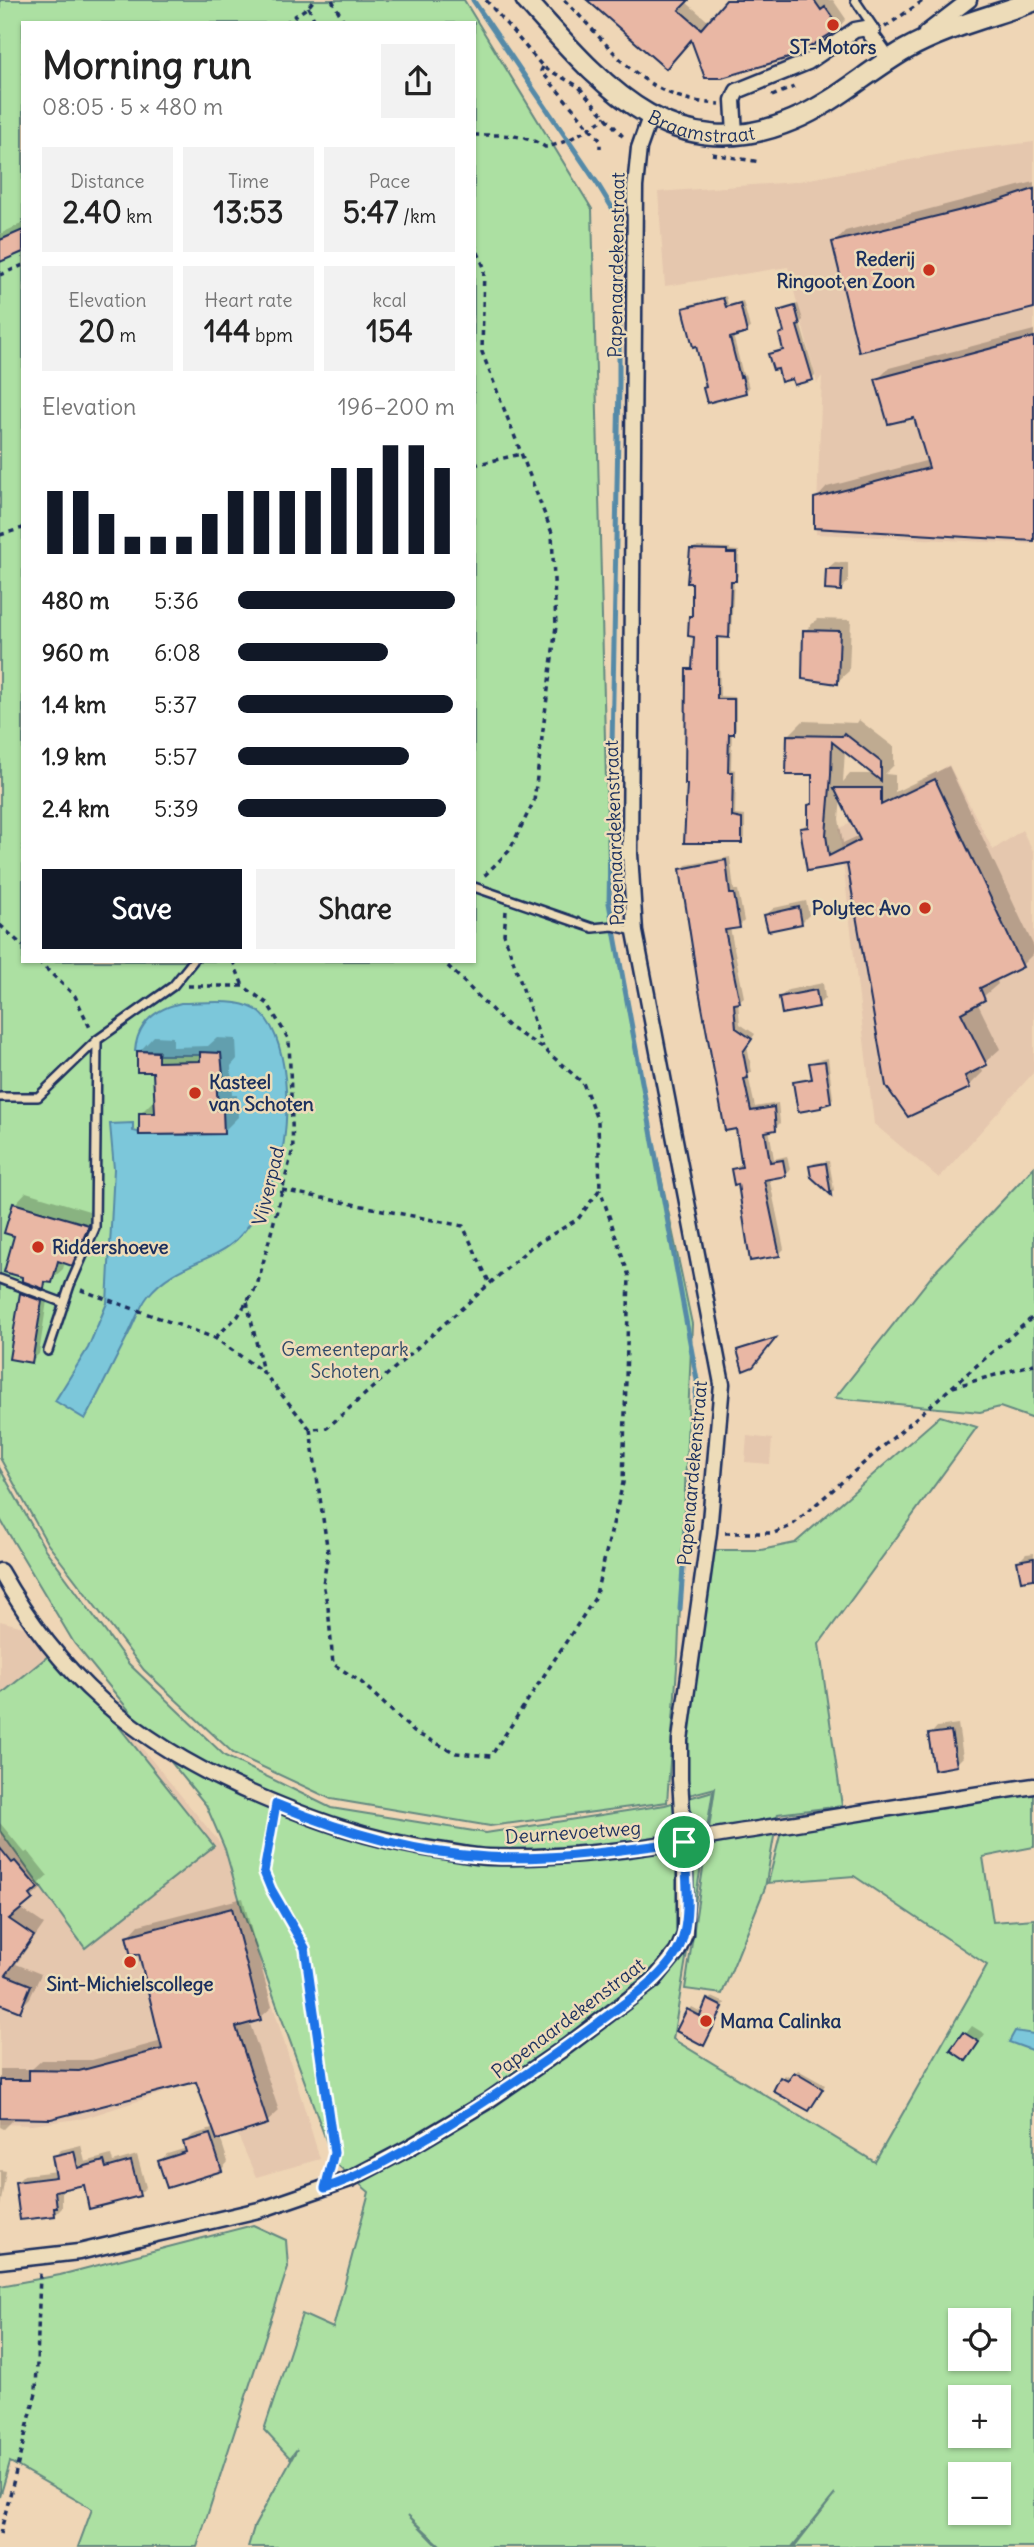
<!DOCTYPE html>
<meta charset="utf-8">
<style>
:root{--surface:#fff;--page:#f2f2f2;--text:#222;--muted:#767676;--accent:#111827}
body{margin:0;font-family:Delius,sans-serif;background:var(--page);color:var(--text);height:100vh;display:flex;flex-direction:column;font-size:26px;white-space:nowrap}
*{box-sizing:border-box;margin:0}
p{font-size:23px;color:var(--muted)}
.icon{flex:none;width:38px;height:38px;fill:none;stroke:currentColor;stroke-width:2;stroke-linecap:round;stroke-linejoin:round}
.map{position:relative;flex:1;overflow:hidden}
.details{position:absolute;left:21px;top:21px;width:455px;height:942px;display:flex;flex-direction:column;background:var(--surface);border-radius:0px;box-shadow:0 2px 5px #0004}
.details>*{flex:none}
.fabs{position:absolute;left:948px;top:2308px;display:grid;gap:14px}
.fabs a{display:grid;place-items:center;width:63px;height:63px;border-radius:0px;background:var(--surface);box-shadow:0 2px 5px #0004;font-size:35px}
.pin{position:absolute;display:grid;place-items:center;width:60px;height:60px;color:#fff;margin:-30px;border:4px solid #fff;border-radius:50%;box-shadow:0 2px 7px #0007}
.round{display:grid;place-items:center;flex:none;width:74px;height:74px;border-radius:0px;background:var(--page)}
.head{display:flex;align-items:center;justify-content:space-between;height:119px;padding:0 21px}
h1{font-size:38px;font-weight:700;line-height:52px}
.stats{display:grid;grid-template-columns:repeat(3,1fr);gap:10px;height:119px;padding:7px 21px}
.stats div{display:grid;align-content:center;border-radius:0px;background:var(--page);text-align:center}
.stats b{font-size:30px;font-weight:700}
.stats small{font-size:19px;font-weight:400}
.stats p{font-size:19px}
.chart{height:196px;padding:14px 21px}
.chart p{display:flex;justify-content:space-between}
.chart svg{width:100%;height:126px;margin-top:7px;stroke:var(--accent);stroke-width:6}
.action{display:flex;gap:14px;margin-top:auto;padding:14px 21px}
.action a{flex:1;height:80px;border-radius:0px;background:var(--accent);color:#fff;font-size:28px;font-weight:700;line-height:80px;text-align:center}
.action a+a{background:var(--page);color:var(--text)}
ul{padding:0 21px;list-style:none;font-size:23px}
li{display:grid;grid-template-columns:112px 84px 1fr;align-items:center;height:52px}
li i{height:18px;border-radius:9px;background:var(--accent)}
.map>svg:first-child{display:block}
.built{fill:#e5c7ae}
.green{fill:#ace0a2;stroke:#648880;stroke-width:2;fill-rule:evenodd}
.water{fill:#7bc7da;stroke:#558aa8;stroke-width:2}
.shadow{fill:#0003;fill-rule:evenodd}
.lines{fill:none;stroke-linecap:round;stroke-linejoin:round}
.stream{stroke:#558aa8;stroke-width:5}
.building{fill:#e9b7a4;stroke:#1b2f5e;stroke-width:2}
.service-casing{stroke:#1b2f5e;stroke-width:12}
.minor-casing{stroke:#1b2f5e;stroke-width:19}
.tertiary-casing{stroke:#1b2f5e;stroke-width:24}
.path{stroke:#1b2f5e;stroke-width:3.5;stroke-dasharray:5 5;stroke-linecap:butt}
.service{stroke:#eddcb9;stroke-width:7}
.minor{stroke:#eddcb9;stroke-width:14}
.tertiary{stroke:#eddcb9;stroke-width:19}
.route-casing{stroke:#fff;stroke-width:14}
.route{stroke:#1a73e8;stroke-width:9}
.poi-dot{fill:#c8321e;stroke:#eddcb9;stroke-width:2.5}
.labels{text-anchor:middle;dominant-baseline:central;stroke-width:5;stroke-linejoin:round;paint-order:stroke}
.poi-label{font-size:19px;font-weight:bold;fill:#1b2f5e;stroke:#eddcb9;text-anchor:start}
.street-label{font-size:19px;fill:#1b2f5e;stroke:#eddcb9}
.park-label{font-size:19px;fill:#314a68;stroke:#eddcb9}
</style>
<div class="map">
<svg width="1034" height="2547" viewBox="0 0 1034 2547">
<rect width="100%" height="100%" fill="#efd6b6"/>
<filter id="ink" filterUnits="userSpaceOnUse"><feTurbulence type="fractalNoise" baseFrequency=".0143" numOctaves="2"/><feDisplacementMap in="SourceGraphic" scale="14" xChannelSelector="R" yChannelSelector="G"/><feConvolveMatrix kernelMatrix="1 2 1 2 8 2 1 2 1" color-interpolation-filters="sRGB"/></filter>
<g filter="url(#ink)">
<path class="built" d="M 1034,142 L 1034,544 L 816,534 L 822,376 L 817,383 L 788,267 L 665,286 L 658,192 L 794,182 L 957,151 Z
M 949,765 L 993,850 L 1022,830 L 1034,854 L 1034,1072 L 939,1178 L 874,1124 L 839,829 Z
M 747,1436 L 772,1439 L 770,1464 L 745,1462 Z
M 0,1621 L 47,1633 L 225,1849 L 320,2159 L 256,2177 L 237,2133 L 218,2075 L 85,2118 L 32,2125 L 0,2124 Z"/>
<path class="green" d="M 0,0 L 464,0 L 592,209 L 609,903 L 639,1072 L 692,1324 L 678,1654 L 667,1802 L 490,1826 L 331,1799 L 233,1753 L 144,1670 L 47,1543 L 0,1458 ZM 23,23 L 474,23 L 474,961 L 23,961 Z
M 1034,1167 L 1034,1419 L 1000,1407 L 980,1412 L 835,1398 L 935,1272 Z
M 940,1416 L 977,1427 L 819,1644 L 842,1806 L 778,1814 L 765,1888 L 722,1994 L 685,1989 L 715,1788 L 685,1796 L 686,1742 L 707,1580 L 715,1550 L 761,1550 L 795,1543 Z
M 0,1469 L 45,1549 L 129,1664 L 225,1756 L 331,1808 L 486,1833 L 665,1805 L 713,1791 L 673,2039 L 875,2162 L 987,1965 L 854,1876 L 768,1883 L 785,1816 L 1034,1789 L 1034,1847 L 983,1857 L 993,1922 L 1034,1919 L 1034,2547 L 794,2547 L 835,2494 L 792,2547 L 442,2547 L 408,2515 L 439,2547 L 248,2547 L 254,2527 L 297,2449 L 290,2458 L 264,2430 L 302,2314 L 333,2328 L 369,2192 L 334,2162 L 243,1912 L 225,1849 L 206,1805 L 74,1643 L 0,1519 ZM 961,2320 L 999,2320 L 999,2359 L 961,2359 ZM 961,2398 L 999,2398 L 999,2436 L 961,2436 ZM 961,2474 L 999,2474 L 999,2513 L 961,2513 Z
M 57,1649 L 214,1846 L 85,1948 L 0,1831 L 0,1695 Z
M 253,2225 L 286,2240 L 288,2267 L 197,2547 L 78,2547 L 92,2509 L 10,2462 L 0,2497 L 0,2286 L 60,2275 Z"/>
<path class="water" d="M 181,1003 C 203,1003 235,998 255,1009 C 291,1030 291,1124 280,1159 C 271,1187 258,1218 237,1239 C 213,1263 174,1263 148,1296 C 140,1306 135,1321 129,1333 C 114,1362 100,1391 85,1419 L 55,1401 L 88,1348 L 107,1303 L 114,1169 L 110,1124 L 133,1123 L 133,1131 L 138,1132 L 139,1135 L 223,1134 L 223,1110 L 218,1110 L 216,1076 L 223,1076 L 200,1055 L 159,1055 L 159,1051 L 135,1051 C 137,1024 155,1009 181,1003 Z
M 1015,2031 L 1034,2034 L 1034,2051 L 1009,2042 Z"/>
<path class="shadow" d="M 589,0 L 687,0 L 686,2 L 709,22 L 728,0 L 833,0 L 846,19 L 839,27 L 692,38 Z
M 1034,182 L 1034,306 L 834,243 L 845,231 Z
M 23,223 L 23,250 L 0,261 L 0,234 Z
M 726,296 L 728,305 L 743,301 L 750,328 L 733,335 L 743,375 L 745,374 L 749,388 L 745,392 L 708,386 L 685,308 L 689,305 Z
M 798,304 L 803,320 L 800,323 L 815,375 L 812,378 L 793,376 L 779,367 L 770,354 L 785,348 L 781,335 L 784,331 L 780,311 L 783,308 Z
M 1034,330 L 1034,539 L 816,499 L 827,487 L 929,460 L 915,415 L 877,380 L 889,368 Z
M 695,547 L 730,548 L 730,550 L 739,551 L 738,576 L 734,579 L 731,633 L 728,636 L 719,636 L 720,696 L 736,697 L 736,729 L 732,732 L 731,769 L 736,770 L 735,815 L 745,816 L 745,838 L 742,842 L 689,782 L 688,670 L 694,667 L 696,635 L 690,617 L 694,614 L 692,550 Z
M 835,562 L 848,563 L 848,582 L 841,589 L 827,569 Z
M 817,619 L 851,620 L 849,671 L 837,682 L 805,631 Z
M 859,720 L 894,747 L 894,765 L 885,774 L 895,775 L 895,792 L 949,766 L 1034,947 L 1034,953 L 1022,965 L 996,978 L 998,984 L 977,1002 L 1000,1049 L 981,1066 L 983,1072 L 969,1086 L 848,862 L 809,869 L 802,828 L 809,821 L 810,806 L 813,802 L 813,773 L 788,736 L 803,721 L 857,723 ZM 845,750 L 876,774 L 850,774 L 843,782 ZM 841,798 L 860,835 L 843,843 L 839,819 Z
M 730,857 L 734,890 L 738,890 L 744,921 L 739,926 L 730,928 L 744,997 L 738,1002 L 740,1024 L 755,1034 L 747,1046 L 752,1072 L 748,1075 L 755,1107 L 778,1103 L 780,1123 L 775,1128 L 769,1129 L 774,1159 L 787,1156 L 790,1170 L 785,1174 L 769,1177 L 784,1249 L 779,1254 L 733,1169 L 738,1165 L 744,1164 L 737,1127 L 682,870 L 686,865 Z
M 806,901 L 809,915 L 801,923 L 766,915 L 774,908 Z
M 823,983 L 825,998 L 818,1005 L 780,997 L 788,990 Z
M 154,1036 L 173,1037 L 173,1047 L 208,1046 L 217,1038 L 236,1039 L 237,1059 L 231,1066 L 232,1095 L 237,1095 L 238,1117 L 223,1132 L 140,1114 L 156,1098 L 155,1070 L 139,1052 Z
M 828,1058 L 833,1098 L 830,1102 L 795,1083 L 798,1080 L 814,1077 L 811,1064 L 815,1061 Z
M 829,1161 L 834,1190 L 831,1193 L 812,1176 L 811,1166 L 814,1163 Z
M 26,1192 L 99,1214 L 83,1252 L 71,1264 L 65,1262 L 63,1269 L 43,1287 L 24,1275 L 17,1235 L 15,1204 Z
M 29,1287 L 48,1294 L 39,1354 L 31,1361 L 21,1294 Z
M 776,1337 L 756,1362 L 739,1350 L 743,1347 Z
M 1034,1553 L 1034,1577 L 1019,1561 L 1026,1554 Z
M 958,1724 L 963,1757 L 956,1764 L 930,1735 L 937,1727 Z
M 0,1823 L 25,1853 L 28,1851 L 48,1876 L 40,1883 L 43,1887 L 20,1908 L 44,1924 L 16,1964 L 41,1974 L 30,1998 L 19,2009 L 0,2002 Z
M 243,1898 L 272,2007 L 260,2018 L 249,2021 L 279,2111 L 267,2122 L 220,2137 L 228,2162 L 221,2170 L 160,2161 L 167,2154 L 187,2148 L 185,2142 L 193,2135 L 215,2128 L 197,2080 L 16,2117 L 4,2129 L 0,2127 L 0,2069 L 32,2069 L 42,2060 L 92,2060 L 162,2041 L 140,1952 L 128,1937 L 139,1925 Z
M 712,1997 L 725,2003 L 704,2044 L 689,2010 L 692,2007 L 703,2013 Z
M 972,2026 L 985,2034 L 973,2051 L 953,2050 Z
M 798,2070 L 825,2085 L 812,2106 L 782,2078 L 785,2075 L 791,2078 Z
M 81,2145 L 85,2162 L 111,2155 L 113,2162 L 137,2155 L 146,2187 L 139,2194 L 85,2183 L 62,2188 L 62,2208 L 55,2215 L 17,2182 L 24,2175 L 57,2171 L 54,2157 L 61,2150 Z
M 0,2170 L 6,2171 L 0,2207 Z"/>
<g class="lines">
<path class="stream" d="M 473,0 L 597,183 L 619,219 L 619,382 L 609,903 L 697,1380 L 680,1609"/>
</g>
<path class="building" d="M 587,0 L 689,0 L 679,10 L 701,29 L 726,0 L 814,0 L 821,10 L 825,7 L 840,28 L 795,56 L 722,78 L 705,78 L 691,40 L 666,69 Z
M 1034,189 L 1034,308 L 859,352 L 832,242 L 998,201 Z
M 23,230 L 23,252 L 0,262 L 0,240 Z
M 723,298 L 726,307 L 740,303 L 747,333 L 730,338 L 740,377 L 742,376 L 746,393 L 707,403 L 703,388 L 706,387 L 696,346 L 693,347 L 683,308 Z
M 795,306 L 800,325 L 797,326 L 813,380 L 794,385 L 792,379 L 781,382 L 778,369 L 773,370 L 768,354 L 783,350 L 779,334 L 784,332 L 778,311 Z
M 1034,337 L 1034,541 L 814,528 L 814,498 L 929,468 L 914,418 L 888,424 L 875,379 Z
M 690,549 L 727,550 L 727,553 L 736,553 L 736,581 L 731,581 L 729,638 L 717,637 L 717,699 L 734,699 L 734,734 L 729,734 L 728,772 L 733,772 L 732,817 L 742,819 L 742,843 L 684,843 L 687,784 L 685,784 L 686,669 L 692,669 L 694,637 L 688,636 L 689,616 L 692,616 L 692,583 L 687,583 Z
M 826,569 L 842,569 L 841,591 L 825,590 Z
M 803,630 L 840,631 L 838,684 L 802,679 Z
M 844,733 L 881,762 L 881,781 L 832,742 L 831,775 L 826,835 L 829,856 L 860,840 L 834,788 L 881,788 L 881,805 L 935,779 L 1023,967 L 980,988 L 985,1000 L 961,1013 L 987,1065 L 965,1076 L 970,1088 L 908,1117 L 886,1086 L 847,864 L 807,871 L 800,828 L 808,827 L 808,805 L 812,804 L 812,775 L 786,775 L 787,735 L 842,736 Z
M 726,860 L 730,894 L 734,894 L 740,928 L 725,930 L 740,1003 L 734,1004 L 736,1028 L 752,1039 L 743,1052 L 748,1078 L 744,1079 L 751,1111 L 774,1107 L 776,1130 L 765,1132 L 770,1162 L 783,1160 L 786,1176 L 764,1180 L 780,1256 L 750,1261 L 738,1184 L 734,1185 L 731,1169 L 742,1167 L 736,1129 L 725,1131 L 698,985 L 680,869 Z
M 799,907 L 802,924 L 768,931 L 764,915 Z
M 816,990 L 819,1007 L 782,1014 L 779,997 Z
M 137,1051 L 158,1052 L 158,1062 L 200,1061 L 200,1052 L 221,1053 L 223,1076 L 216,1076 L 218,1110 L 223,1110 L 224,1134 L 139,1135 L 139,1113 L 155,1113 L 153,1072 L 137,1072 Z
M 825,1061 L 831,1103 L 821,1106 L 821,1108 L 798,1112 L 793,1082 L 812,1079 L 809,1063 Z
M 826,1163 L 831,1195 L 811,1177 L 809,1166 Z
M 13,1203 L 89,1225 L 72,1266 L 58,1261 L 52,1283 L 45,1282 L 44,1289 L 22,1281 L 22,1277 L 4,1272 L 14,1236 L 4,1233 Z
M 20,1293 L 42,1301 L 32,1363 L 9,1359 Z
M 776,1338 L 753,1367 L 743,1371 L 737,1350 Z
M 1034,1558 L 1034,1579 L 1021,1581 L 1017,1561 Z
M 951,1731 L 957,1766 L 934,1770 L 928,1734 Z
M 0,1848 L 12,1863 L 15,1861 L 38,1888 L 30,1895 L 33,1899 L 9,1919 L 34,1936 L 6,1975 L 31,1985 L 20,2012 L 0,2004 Z
M 232,1908 L 261,2020 L 236,2027 L 268,2124 L 217,2140 L 196,2082 L 51,2119 L 0,2118 L 0,2080 L 29,2080 L 29,2070 L 79,2071 L 162,2049 L 139,1954 L 131,1956 L 126,1936 Z
M 707,1999 L 723,2007 L 704,2046 L 676,2031 L 687,2009 L 700,2016 Z
M 963,2032 L 979,2042 L 966,2061 L 950,2050 Z
M 794,2072 L 823,2089 L 809,2111 L 773,2091 L 780,2077 L 788,2081 Z
M 210,2134 L 222,2171 L 167,2188 L 158,2161 L 186,2152 L 183,2142 Z
M 74,2151 L 78,2168 L 104,2161 L 106,2168 L 131,2161 L 140,2196 L 89,2209 L 84,2185 L 55,2191 L 57,2208 L 54,2208 L 55,2216 L 20,2220 L 15,2182 L 56,2177 L 52,2156 Z"/>
<g class="lines">
<g class="service-casing">
<path id="service" d="M 855,0 L 876,31
M 474,887 L 593,928 L 613,926 L 634,931
M 0,1097 L 38,1097 L 97,1040 L 173,986 L 193,961
M 0,1279 L 64,1303
M 48,1351 L 70,1285 L 95,1228 L 97,1040"/>
</g>
<g class="minor-casing">
<path id="minor" d="M 926,33 L 969,0
M 735,134 L 733,100 L 737,91 L 808,62 L 855,30 L 866,28 L 889,60
M 0,1571 C 59,1676 133,1740 242,1789 C 310,1819 370,1841 444,1851 C 459,1853 474,1857 489,1857 C 575,1860 661,1845 745,1831 C 842,1816 938,1800 1034,1786
M 0,2261 L 79,2252 L 263,2209 L 350,2179 L 407,2149 L 486,2102 L 567,2046 L 654,1980 L 677,1952 L 685,1934 L 685,1858 L 680,1779 L 680,1740 L 709,1532 L 722,1384 L 635,932 L 630,854 L 635,187 L 639,148 L 650,117"/>
</g>
<g class="tertiary-casing">
<g id="tertiary">
<path id="s1" d="M 526,0 C 599,81 670,172 793,120 C 834,103 867,72 905,50 C 946,27 991,17 1034,1"/>
</g>
</g>
<path class="path" d="M 332,0 L 345,23
M 486,0 L 543,67 L 578,86 L 626,140
M 564,0 C 616,50 640,100 720,104
M 308,7 L 316,23
M 285,23 L 308,7 L 314,0
M 885,27 L 924,0
M 543,67 L 541,71 L 600,140 L 600,148
M 772,96 L 794,87
M 474,135 C 500,135 523,133 545,147 C 566,144 589,129 606,117
M 712,154 L 760,162
M 474,243 L 484,267 L 482,352 L 552,533 L 556,626 L 534,801 L 509,851 L 483,877
M 0,275 L 23,265
M 474,465 L 521,454
M 0,535 L 23,528
M 506,911 L 504,934 L 543,1047
M 0,925 L 23,946
M 38,961 L 75,996 L 91,1030
M 233,961 L 243,986
M 188,986 L 243,986 L 268,1004 L 289,1040 L 293,1149 L 257,1286 L 238,1316 L 215,1338
M 282,1190 L 463,1226 L 490,1284
M 81,1290 L 215,1338 L 263,1372 L 310,1429 L 327,1428 L 531,1247 L 578,1219 L 600,1189 L 598,1122 L 583,1083 L 544,1049 L 509,1027 L 443,961
M 247,1302 L 263,1372
M 953,1387 L 1034,1364
M 310,1429 L 328,1553 L 323,1584 L 328,1607 L 333,1664 L 361,1682 L 414,1732 L 456,1753 L 491,1756 L 595,1598 L 623,1483 L 629,1276 L 600,1189
M 725,1533 L 774,1533 L 791,1526 L 1034,1316
M 273,1819 L 264,1872 L 271,1889 L 305,1948 L 334,2153 L 330,2169
M 0,2534 L 36,2393 L 40,2273"/>
<use href="#service" class="service"/>
<use href="#minor" class="minor"/>
<use href="#tertiary" class="tertiary"/>
</g>
</g>
<g class="lines" filter="url(#ink)">
<g class="route-casing">
<path id="route" d="M 276,1804 C 343,1832 414,1853 487,1857 C 553,1861 619,1850 684,1842 C 686,1874 693,1924 677,1952 C 659,1982 625,2002 598,2023 C 544,2063 488,2101 430,2136 C 397,2155 362,2176 325,2188 L 334,2153 L 305,1948 L 271,1889 L 264,1872 Z"/>
</g>
<use href="#route" class="route"/>
</g>
<g class="poi-dot">
<circle cx="833" cy="25" r="7"/>
<circle cx="929" cy="270" r="7"/>
<circle cx="925" cy="908" r="7"/>
<circle cx="195" cy="1093" r="7"/>
<circle cx="38" cy="1247" r="7"/>
<circle cx="130" cy="1962" r="7"/>
<circle cx="706" cy="2021" r="7"/>
</g>
<g class="labels">
<g class="poi-label">
<text x="833" y="47" text-anchor="middle">ST-Motors</text>
<text x="915" y="259" text-anchor="end">Rederij<tspan x="915" dy="22">Ringoot en Zoon</tspan></text>
<text x="911" y="908" text-anchor="end">Polytec Avo</text>
<text x="209" y="1082">Kasteel<tspan x="209" dy="22">van Schoten</tspan></text>
<text x="52" y="1247">Riddershoeve</text>
<text x="130" y="1984" text-anchor="middle">Sint-Michielscollege</text>
<text x="720" y="2021">Mama Calinka</text>
</g>
<g class="street-label">
<text stroke="none"><textPath href="#s1" startOffset="224">Braamstraat</textPath></text>
<text transform="translate(616 265) rotate(-89)">Papenaardekenstraat</text>
<text transform="translate(614 833) rotate(-92)">Papenaardekenstraat</text>
<text transform="translate(268 1186) rotate(-76)">Vijverpad</text>
<text transform="translate(692 1473) rotate(-85)">Papenaardekenstraat</text>
<text transform="translate(573 1832) rotate(-4)">Deurnevoetweg</text>
<text transform="translate(568 2018) rotate(-37)">Papenaardekenstraat</text>
</g>
<g class="park-label">
<text x="345" y="1349">Gemeentepark<tspan x="345" dy="22">Schoten</tspan></text>
</g>
</g>
</svg>
<div class="fabs">
<a><svg class="icon" aria-label="locate" viewBox="0 0 24 24"><circle cx="12" cy="12" r="6"/><path d="M12 2v4M12 18v4M2 12h4M18 12h4"/></svg></a>
<a>+</a>
<a>−</a>
</div>
<div class="pin" style="left:684px;top:1842px;background:#1e9e55"><svg class="icon" aria-label="arrive" viewBox="0 0 24 24"><path d="M6 21V4h12l-3 4 3 4H6"/></svg></div>
<section class="details">
<div class="head"><div><h1>Morning run</h1><p>08:05 · 5 × 480 m</p></div><a class="round"><svg class="icon" aria-label="share" viewBox="0 0 24 24"><path d="M12 15V3M7 8l5-5 5 5M5 13v7h14v-7"/></svg></a></div>
<div class="stats">
<div><p>Distance</p><b>2.40<small> km</small></b></div>
<div><p>Time</p><b>13:53</b></div>
<div><p>Pace</p><b>5:47<small> /km</small></b></div>
</div>
<div class="stats">
<div><p>Elevation</p><b>20<small> m</small></b></div>
<div><p>Heart rate</p><b>144<small> bpm</small></b></div>
<div><p>kcal</p><b>154</b></div>
</div>
<div class="chart"><p><span>Elevation</span>196–200 m</p>
<svg viewBox="0 0 160 44" preserveAspectRatio="none"><path d="M5 44V22M15 44V22M25 44V30M35 44V38M45 44V38M55 44V38M65 44V30M75 44V22M85 44V22M95 44V22M105 44V22M115 44V14M125 44V14M135 44V6M145 44V6M155 44V14"/></svg>
</div>
<ul>
<li><b>480 m</b>5:36<i style="width:100%"></i></li>
<li><b>960 m</b>6:08<i style="width:69%"></i></li>
<li><b>1.4 km</b>5:37<i style="width:99%"></i></li>
<li><b>1.9 km</b>5:57<i style="width:79%"></i></li>
<li><b>2.4 km</b>5:39<i style="width:96%"></i></li>
</ul>
<div class="action"><a>Save</a><a>Share</a></div>
</section>
</div>
